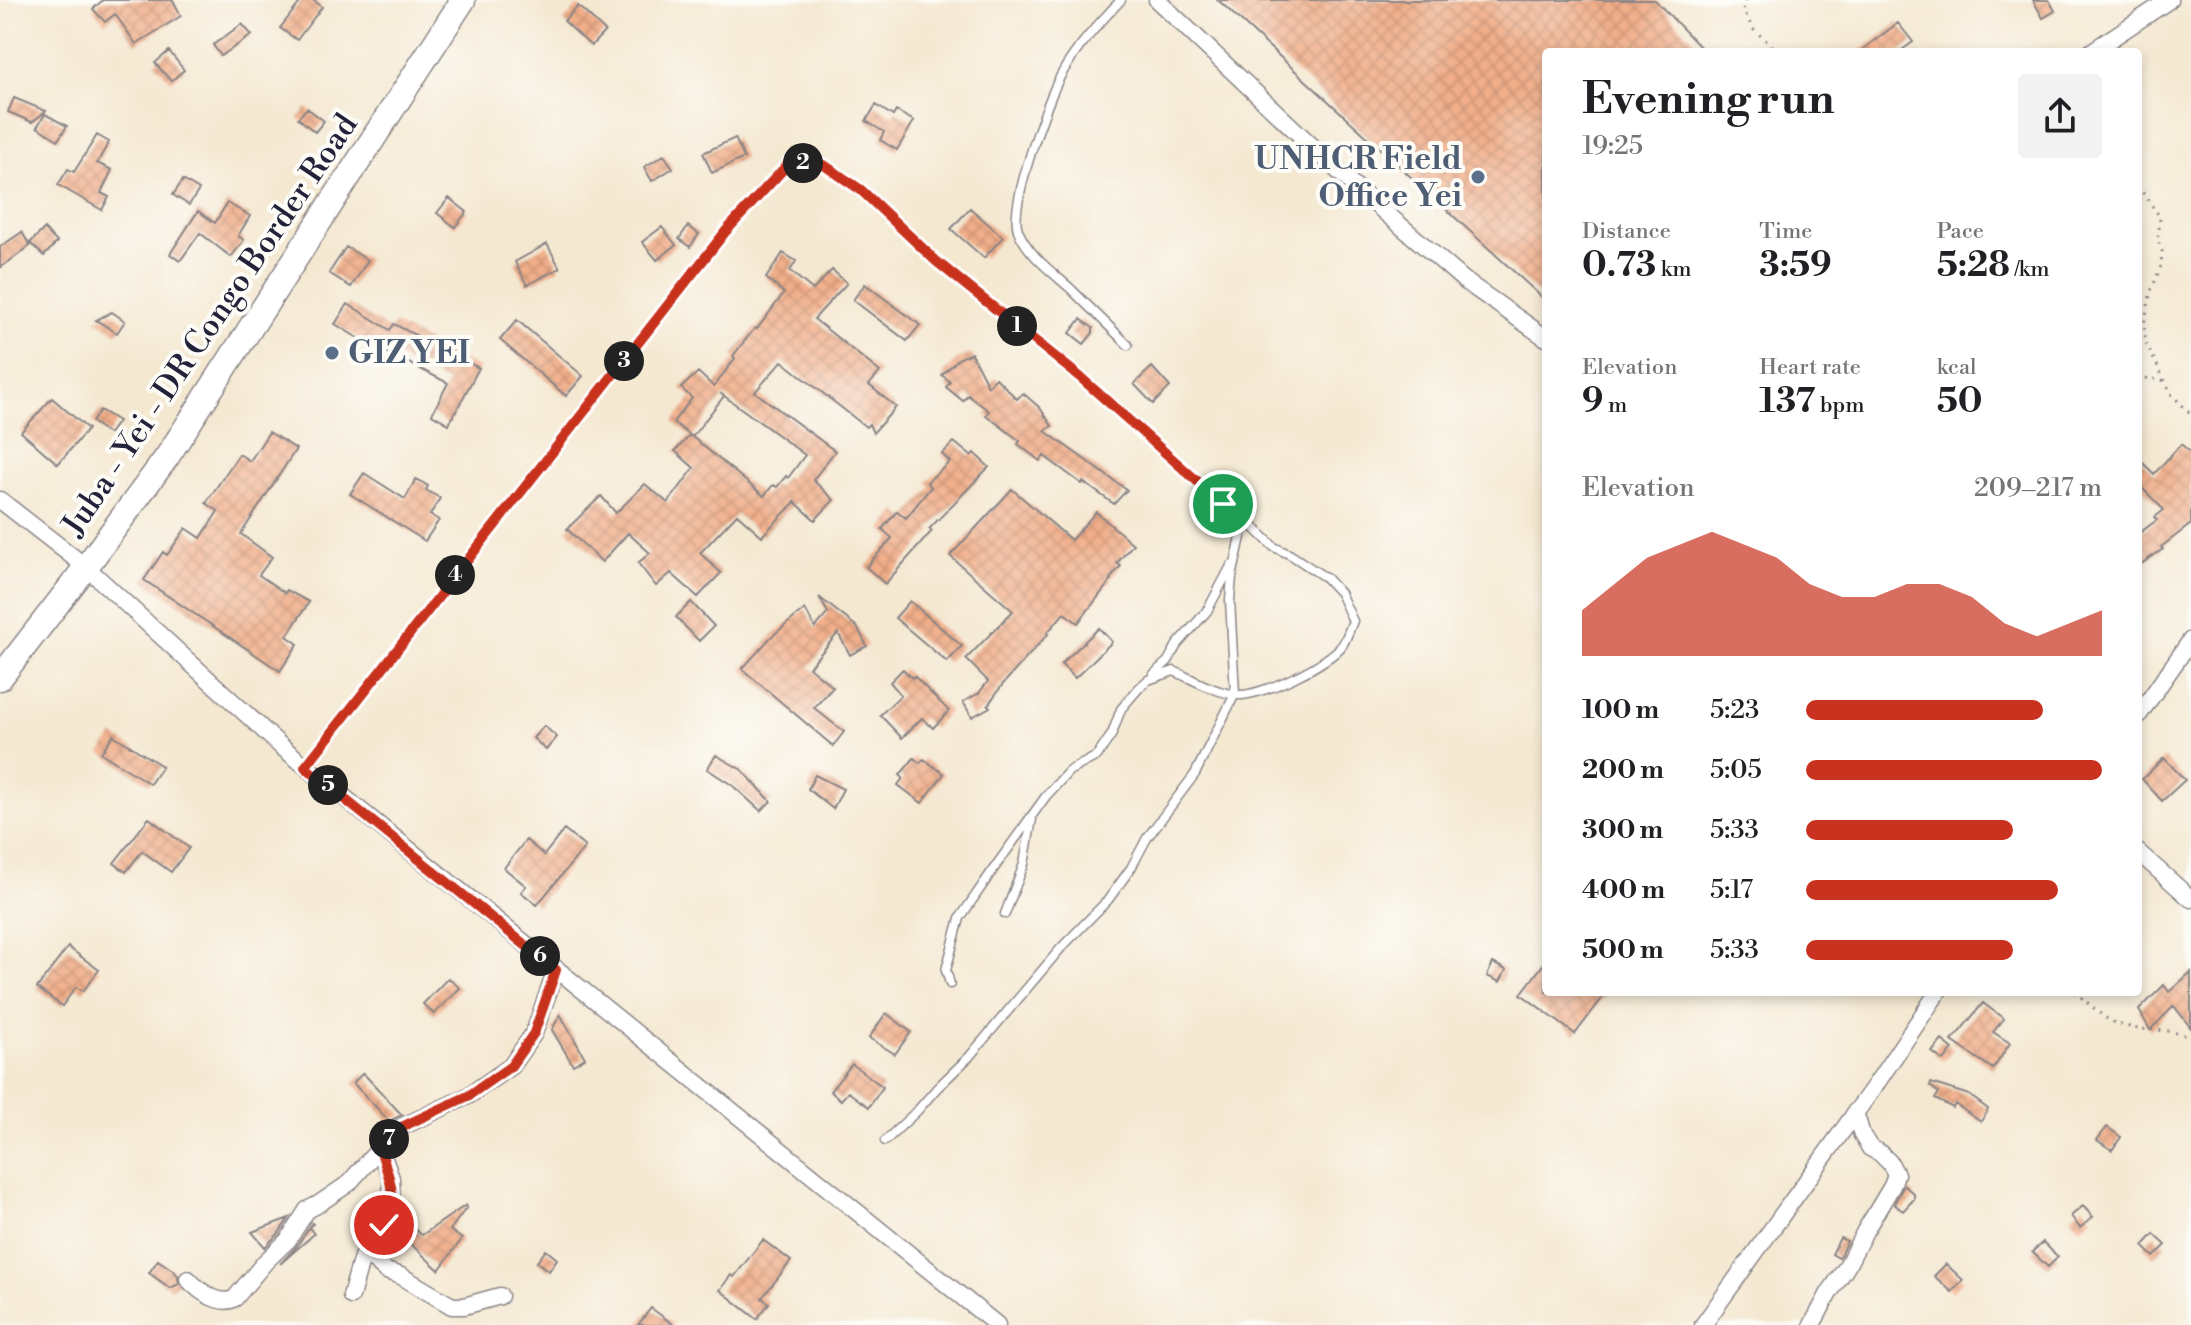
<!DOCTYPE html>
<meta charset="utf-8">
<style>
:root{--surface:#fff;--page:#f2f2f2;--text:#202124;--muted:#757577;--accent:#c8321e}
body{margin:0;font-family:"Libre Bodoni",serif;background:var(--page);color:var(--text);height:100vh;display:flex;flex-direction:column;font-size:30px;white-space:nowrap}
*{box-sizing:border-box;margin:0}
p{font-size:26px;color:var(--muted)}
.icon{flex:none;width:44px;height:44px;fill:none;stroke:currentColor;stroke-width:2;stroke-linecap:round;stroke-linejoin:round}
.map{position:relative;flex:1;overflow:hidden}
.side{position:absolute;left:1542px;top:48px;width:600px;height:948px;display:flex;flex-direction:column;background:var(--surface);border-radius:8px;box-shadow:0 4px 12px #0003}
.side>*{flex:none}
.pin{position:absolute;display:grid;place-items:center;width:68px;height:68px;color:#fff;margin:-34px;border:4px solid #fff;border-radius:50%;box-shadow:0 2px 8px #0007}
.km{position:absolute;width:40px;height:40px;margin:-20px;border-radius:50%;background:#222;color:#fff;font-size:22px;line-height:40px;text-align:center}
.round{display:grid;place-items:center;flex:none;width:84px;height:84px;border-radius:8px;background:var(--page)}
.summary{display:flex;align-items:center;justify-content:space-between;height:136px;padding:0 40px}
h1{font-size:44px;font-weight:800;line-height:60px}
.stats{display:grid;grid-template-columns:repeat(3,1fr);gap:12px;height:136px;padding:8px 40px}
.stats div{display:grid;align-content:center}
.stats b{font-size:34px;font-weight:800}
.stats small{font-size:22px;font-weight:400}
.stats p{font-size:22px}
.chart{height:224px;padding:16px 40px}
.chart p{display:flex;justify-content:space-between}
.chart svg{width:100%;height:144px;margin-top:8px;fill:var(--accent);opacity:.7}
ul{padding:0 40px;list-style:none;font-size:26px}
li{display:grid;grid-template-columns:128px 96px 1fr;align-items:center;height:60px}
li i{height:20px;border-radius:10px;background:var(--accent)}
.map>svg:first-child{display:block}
.building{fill:url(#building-cross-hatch)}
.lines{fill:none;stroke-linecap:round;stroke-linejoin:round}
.service-casing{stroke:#8b8586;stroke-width:11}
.minor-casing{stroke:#8b8586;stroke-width:19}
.primary-casing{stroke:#8b8586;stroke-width:27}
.path{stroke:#8b8586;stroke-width:3;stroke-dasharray:2 6;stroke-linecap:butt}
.service{stroke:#fff;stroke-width:8}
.minor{stroke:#fff;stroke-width:16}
.primary{stroke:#fff;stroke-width:24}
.route-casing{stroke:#fff;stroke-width:16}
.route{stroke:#c8321e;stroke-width:10}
.service-dot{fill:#5c6f8a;stroke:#fdfcf7;stroke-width:3}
.labels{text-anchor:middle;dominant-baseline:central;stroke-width:8;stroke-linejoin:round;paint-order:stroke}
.service-label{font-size:32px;font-weight:bold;fill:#4e5e75;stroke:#fdfcf7;text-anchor:end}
.street-label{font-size:32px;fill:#22223b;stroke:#fdfcf7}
</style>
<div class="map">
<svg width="2191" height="1325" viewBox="0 0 2191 1325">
<defs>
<pattern id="building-cross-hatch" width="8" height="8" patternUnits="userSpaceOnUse" patternTransform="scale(2)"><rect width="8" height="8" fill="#f1ae89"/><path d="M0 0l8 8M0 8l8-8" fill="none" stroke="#ce9577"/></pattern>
</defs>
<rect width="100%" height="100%" fill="#fdfcf7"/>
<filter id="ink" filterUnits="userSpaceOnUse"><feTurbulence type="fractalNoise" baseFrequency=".0125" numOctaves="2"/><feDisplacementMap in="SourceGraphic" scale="16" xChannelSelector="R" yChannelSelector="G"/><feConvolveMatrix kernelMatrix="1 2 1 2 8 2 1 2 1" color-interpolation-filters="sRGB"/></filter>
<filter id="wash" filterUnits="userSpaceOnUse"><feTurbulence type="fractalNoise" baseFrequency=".006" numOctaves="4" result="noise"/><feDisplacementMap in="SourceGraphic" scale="32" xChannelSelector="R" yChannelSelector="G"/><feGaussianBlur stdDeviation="1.8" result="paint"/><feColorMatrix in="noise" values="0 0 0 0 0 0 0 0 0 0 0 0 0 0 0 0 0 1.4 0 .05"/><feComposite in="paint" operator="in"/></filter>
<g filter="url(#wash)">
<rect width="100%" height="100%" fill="#f4e8d1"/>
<g id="blocks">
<path class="building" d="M 103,0 L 173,0 L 181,16 L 136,44 L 115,14 L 105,22 L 93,9 Z
M 302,0 L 313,0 L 322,7 L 297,40 L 280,28 Z
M 1218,0 L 1655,0 L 1705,52 L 1546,52 L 1546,301 Z
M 2033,0 L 2049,0 L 2055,11 L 2043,18 Z
M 578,6 L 605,31 L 591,46 L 564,21 Z
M 1898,23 L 1913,42 L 1899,52 L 1859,52 Z
M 242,24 L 252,35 L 221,56 L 213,45 Z
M 169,51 L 184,70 L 171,81 L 155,63 Z
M 14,98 L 46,111 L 32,122 L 8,112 Z
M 876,105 L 893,116 L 896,111 L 914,121 L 897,150 L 880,140 L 884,132 L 866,121 Z
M 307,108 L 324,121 L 315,132 L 298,118 Z
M 45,114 L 67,126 L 58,140 L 37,127 Z
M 97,135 L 109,142 L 97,163 L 112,170 L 101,193 L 109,197 L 102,210 L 58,185 L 68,169 L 74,172 Z
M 735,138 L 744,158 L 712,173 L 703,153 Z
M 664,155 L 673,168 L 652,181 L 644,167 Z
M 183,180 L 199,190 L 189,205 L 173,195 Z
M 449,198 L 467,212 L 455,227 L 437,213 Z
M 227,203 L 250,216 L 238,236 L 244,240 L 231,257 L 200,233 L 180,261 L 170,254 L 198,211 L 215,223 Z
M 970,208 L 1003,237 L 984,258 L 951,229 Z
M 688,226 L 699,234 L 690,247 L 679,239 Z
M 662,227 L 676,245 L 657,260 L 642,242 Z
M 44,229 L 57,242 L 44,256 L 30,243 Z
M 22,232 L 30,246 L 0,268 L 0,247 Z
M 547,244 L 560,268 L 527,285 L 515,262 Z
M 346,247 L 368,260 L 351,287 L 329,273 Z
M 783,253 L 796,261 L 790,271 L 813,290 L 832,270 L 847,283 L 814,319 L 880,372 L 869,385 L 896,407 L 873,433 L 869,424 L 866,427 L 782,361 L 755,392 L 835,451 L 813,480 L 834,500 L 815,520 L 795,502 L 762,536 L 737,514 L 700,553 L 721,573 L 698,597 L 671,573 L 656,586 L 638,563 L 650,553 L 628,533 L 602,562 L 567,529 L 601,496 L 616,513 L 645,484 L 668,503 L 694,468 L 675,451 L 690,435 L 764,496 L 773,485 L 777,487 L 786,476 L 788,478 L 805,455 L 720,393 L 724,396 L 692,437 L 673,422 L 692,398 L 681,388 L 698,372 L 714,387 L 735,358 L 733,356 L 743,343 L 755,328 L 757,329 L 784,293 L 766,278 Z
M 865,284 L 920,325 L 907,341 L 853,300 Z
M 348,304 L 390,330 L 394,324 L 479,368 L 449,424 L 432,414 L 448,383 L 369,343 L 368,344 L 335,324 Z
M 112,312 L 125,321 L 117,333 L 96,320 Z
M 1081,319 L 1093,328 L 1093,333 L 1084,344 L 1070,333 Z
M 517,320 L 583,376 L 566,396 L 500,340 Z
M 971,353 L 988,386 L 996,378 L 1017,399 L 1023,393 L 1040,408 L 1052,426 L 1045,431 L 1127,490 L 1114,504 L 1083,482 L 1082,484 L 1044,456 L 1040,461 L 1018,444 L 1020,441 L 986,415 L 989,411 L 968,395 L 963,401 L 946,387 L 950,382 L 942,375 L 958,359 Z
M 1152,367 L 1170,387 L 1153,404 L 1134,384 Z
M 52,398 L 88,429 L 58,464 L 21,432 Z
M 100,410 L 118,421 L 109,434 L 92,422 Z
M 269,432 L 296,449 L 241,534 L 272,557 L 259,575 L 285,593 L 287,590 L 309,602 L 287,636 L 298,644 L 280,671 L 144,580 L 163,552 L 167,555 L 186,528 L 201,538 L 218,511 L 206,503 L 239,454 L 250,461 Z
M 954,442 L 971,456 L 974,453 L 989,467 L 929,529 L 932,531 L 885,584 L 866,567 L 892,538 L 882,529 L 897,511 L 906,518 L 931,487 L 927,482 L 950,462 L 942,454 Z
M 2181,444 L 2191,453 L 2191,524 L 2161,547 L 2163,549 L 2138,566 L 2138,534 L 2157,520 L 2155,517 L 2164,510 L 2138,484 L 2138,458 L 2154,474 Z
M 364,473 L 405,499 L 416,479 L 428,486 L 426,490 L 440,498 L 430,515 L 439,520 L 425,541 L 350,494 Z
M 1012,489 L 1071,540 L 1096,512 L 1133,544 L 1117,563 L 1121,566 L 1110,579 L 1111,580 L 1078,623 L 1064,613 L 1047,633 L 1048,634 L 1003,684 L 988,705 L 990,707 L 972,717 L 963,702 L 979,693 L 988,681 L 966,659 L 1013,611 L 950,556 Z
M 819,597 L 857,627 L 867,646 L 850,655 L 838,633 L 809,667 L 833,687 L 814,708 L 844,732 L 833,746 L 742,669 L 771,637 L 805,609 L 815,628 L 828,613 Z
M 910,601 L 962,646 L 947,662 L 895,618 Z
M 691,602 L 714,626 L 699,641 L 676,617 Z
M 1099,628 L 1112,642 L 1075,678 L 1061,664 Z
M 903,669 L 912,678 L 914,676 L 949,711 L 933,728 L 922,718 L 902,738 L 880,715 L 901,695 L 890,682 Z
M 544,726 L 557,737 L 546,750 L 533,738 Z
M 113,735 L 162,766 L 150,784 L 101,753 Z
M 716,755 L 742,770 L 771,801 L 761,811 L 732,785 L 707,769 Z
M 914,758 L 920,763 L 924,759 L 944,774 L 922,803 L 898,785 L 903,778 L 900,775 Z
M 2164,758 L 2185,780 L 2162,801 L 2142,779 Z
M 815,775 L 843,789 L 833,809 L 808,789 Z
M 149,818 L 189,848 L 171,872 L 142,851 L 126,872 L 114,863 Z
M 564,830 L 585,847 L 537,905 L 521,892 L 526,886 L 504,868 L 526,840 L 544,855 Z
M 68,947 L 99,970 L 83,991 L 76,987 L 62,1006 L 37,988 Z
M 1546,961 L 1546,992 L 1607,992 L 1575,1034 L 1521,994 Z
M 1493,963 L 1506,970 L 1500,982 L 1487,976 Z
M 2191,972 L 2191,1028 L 2174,1006 L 2150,1030 L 2139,1010 L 2164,985 L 2169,992 Z
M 448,978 L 460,988 L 434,1014 L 423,1004 Z
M 1983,1003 L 2004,1019 L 1993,1032 L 2010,1043 L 1993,1069 L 1952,1041 Z
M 886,1013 L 911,1032 L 895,1054 L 869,1038 Z
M 560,1014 L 585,1058 L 573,1065 L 552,1030 Z
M 1942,1040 L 1953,1049 L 1944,1061 L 1932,1052 Z
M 852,1064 L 883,1087 L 869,1107 L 848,1092 L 841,1100 L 830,1091 Z
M 363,1073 L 402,1115 L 389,1121 L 353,1083 Z
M 1931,1083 L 1969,1095 L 1988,1109 L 1981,1122 L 1955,1104 L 1953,1108 L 1935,1099 L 1939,1093 L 1930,1086 Z
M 2107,1127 L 2121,1137 L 2112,1150 L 2097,1140 Z
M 1904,1185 L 1914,1194 L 1914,1199 L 1903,1211 L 1894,1204 Z
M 466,1205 L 467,1207 L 450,1230 L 462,1239 L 439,1270 L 403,1237 L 412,1227 L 422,1235 Z
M 2083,1206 L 2093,1217 L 2080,1228 L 2071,1216 Z
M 289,1218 L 279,1233 L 265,1247 L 252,1232 Z
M 312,1223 L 313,1224 L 309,1227 L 314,1234 L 280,1264 L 297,1246 Z
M 2154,1234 L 2166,1245 L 2154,1257 L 2143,1246 Z
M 1840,1238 L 1847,1241 L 1839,1258 L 1832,1254 Z
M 763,1240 L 791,1261 L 762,1298 L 769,1303 L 757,1319 L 720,1290 L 731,1275 L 734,1277 Z
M 2043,1242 L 2058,1257 L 2048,1267 L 2032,1252 Z
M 546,1250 L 557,1259 L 549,1271 L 537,1262 Z
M 158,1260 L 174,1271 L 178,1276 L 179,1284 L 170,1288 L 149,1273 Z
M 1946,1264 L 1963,1280 L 1952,1292 L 1934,1276 Z
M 651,1308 L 674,1325 L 638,1325 Z"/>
</g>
</g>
<g filter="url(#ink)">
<use href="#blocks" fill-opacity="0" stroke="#8b8586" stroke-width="2"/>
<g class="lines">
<g class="service-casing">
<path id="service" d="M 1121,0 C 1100,22 1074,50 1060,77 C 1047,101 1009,206 1018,230 C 1027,254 1052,272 1071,289 C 1090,308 1109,326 1128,345
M 1154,674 L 1168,661 L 1177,645 L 1207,611 L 1231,566
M 306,766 L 726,231 L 790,162 L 824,165 L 861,190 L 936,261 L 1080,377 L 1223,504 L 1245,519 L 1274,547 L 1291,555 L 1326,578 L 1340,593 L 1353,621 C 1350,628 1347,637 1343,644 C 1331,663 1260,697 1238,695 C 1216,693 1194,680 1174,671 L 1148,680 L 1139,688 L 1121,709 L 1112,734 L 1097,756 L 1069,771 L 1046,796 L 995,867 L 960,918 L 946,970 L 950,984
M 1005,914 L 1024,864 L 1032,819
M 885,1141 L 917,1111 L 937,1088 L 969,1057 L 1061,948 L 1108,900 L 1131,868 L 1147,838 L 1195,774 L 1235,694 L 1230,600 L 1232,577 L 1245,519"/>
</g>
<g class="minor-casing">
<path id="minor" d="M 1157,0 L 1351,183 L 1465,281 L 1546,338
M 2091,52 L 2169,0
M 0,500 L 86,567 L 282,747 L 997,1325
M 2138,716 L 2191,640
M 2138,852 L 2191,899
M 365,1253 L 386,1271 L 401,1276 L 452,1306 L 464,1306 L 500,1296
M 188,1279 C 199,1291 220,1307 235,1298 L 266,1261 L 288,1240 L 307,1210 L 317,1205 L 348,1184 L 380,1148
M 351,1296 L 362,1257 L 384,1225 L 392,1207 L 391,1178 L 380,1148 L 395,1130 L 468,1096 L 511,1066 L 534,1033 L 556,970
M 1703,1325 L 1874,1087 L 1938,992
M 1812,1325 L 1829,1293 L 1846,1268 L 1865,1231 L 1892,1186 L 1896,1174 L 1890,1163 L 1880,1153 L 1870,1148 L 1862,1135 L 1855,1112"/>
</g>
<g class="primary-casing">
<path id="primary" d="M 0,678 L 86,567 L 167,457 L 463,0"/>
</g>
<path class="path" d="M 1745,0 L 1743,10 L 1753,29 L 1779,52
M 2138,186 L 2160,217 L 2158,240 L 2162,251 L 2161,266 L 2151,291 L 2144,324 L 2146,343 L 2172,395 L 2191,414
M 2138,338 L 2139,331 L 2144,324
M 2138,377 L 2167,381
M 2075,992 L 2104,1017 L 2117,1024 L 2138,1029 L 2169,1031 L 2188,1036"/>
<use href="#service" class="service"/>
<use href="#minor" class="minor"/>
<use href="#primary" class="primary"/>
</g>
</g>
<g class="lines" filter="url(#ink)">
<g class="route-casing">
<path id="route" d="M 384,1225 C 399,1189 389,1182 380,1148 L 395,1130 L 468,1096 L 511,1066 L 534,1033 L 556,970 L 305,767 L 726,231 L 790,162 L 824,165 L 861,190 L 936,261 L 1080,377 L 1223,504"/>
</g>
<use href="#route" class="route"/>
</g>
<g class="service-dot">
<circle cx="1478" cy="177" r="8"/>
<circle cx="332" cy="353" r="8"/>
</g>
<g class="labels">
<g class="service-label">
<text x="1462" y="159">UNHCR Field<tspan x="1462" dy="37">Office Yei</tspan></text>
<text x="348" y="353" text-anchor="start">GIZ YEI</text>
</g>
<g class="street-label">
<text transform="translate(210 325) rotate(-56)">Juba - Yei - DR Congo Border Road</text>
</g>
</g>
</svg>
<div class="pin" style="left:1223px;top:504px;background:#1e9e55"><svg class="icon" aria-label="arrive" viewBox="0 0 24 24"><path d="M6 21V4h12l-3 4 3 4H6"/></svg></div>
<div class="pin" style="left:384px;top:1225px;background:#d93025"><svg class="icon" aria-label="check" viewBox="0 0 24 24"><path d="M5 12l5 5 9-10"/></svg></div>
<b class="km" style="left:1017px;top:326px">1</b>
<b class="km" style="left:803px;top:163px">2</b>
<b class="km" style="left:624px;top:361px">3</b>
<b class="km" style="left:455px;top:575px">4</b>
<b class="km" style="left:328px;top:785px">5</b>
<b class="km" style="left:540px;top:956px">6</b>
<b class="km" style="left:389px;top:1139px">7</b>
<section class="side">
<div class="summary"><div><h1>Evening run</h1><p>19:25</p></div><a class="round"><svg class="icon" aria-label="share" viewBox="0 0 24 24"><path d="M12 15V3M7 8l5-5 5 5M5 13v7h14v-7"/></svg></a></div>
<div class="stats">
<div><p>Distance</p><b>0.73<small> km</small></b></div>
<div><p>Time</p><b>3:59</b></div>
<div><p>Pace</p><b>5:28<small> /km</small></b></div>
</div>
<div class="stats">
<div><p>Elevation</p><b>9<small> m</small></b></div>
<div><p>Heart rate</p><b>137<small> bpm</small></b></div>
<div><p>kcal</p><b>50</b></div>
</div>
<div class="chart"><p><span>Elevation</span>209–217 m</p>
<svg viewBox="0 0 160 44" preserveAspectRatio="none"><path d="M0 44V30L10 22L20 14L30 10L40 6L50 10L60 14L70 22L80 26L90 26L100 22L110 22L120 26L130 34L140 38L150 34L160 30V44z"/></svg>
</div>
<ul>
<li><b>100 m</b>5:23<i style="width:80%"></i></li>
<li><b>200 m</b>5:05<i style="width:100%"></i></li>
<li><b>300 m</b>5:33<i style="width:70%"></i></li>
<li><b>400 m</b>5:17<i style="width:85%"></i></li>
<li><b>500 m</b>5:33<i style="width:70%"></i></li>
</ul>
</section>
</div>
